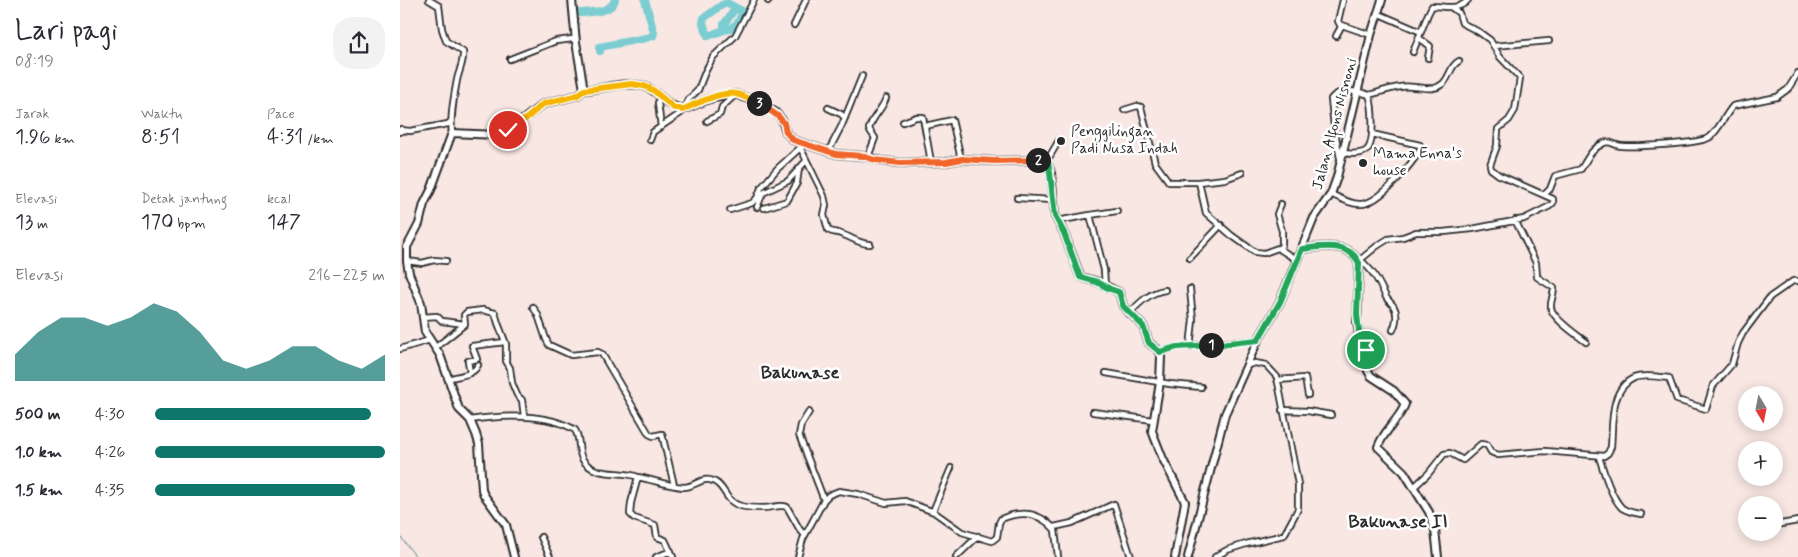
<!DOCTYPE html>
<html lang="id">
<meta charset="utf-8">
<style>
:root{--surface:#fff;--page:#f2f2f3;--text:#2b2b33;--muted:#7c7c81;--accent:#0f766e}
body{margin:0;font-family:Mynerve,sans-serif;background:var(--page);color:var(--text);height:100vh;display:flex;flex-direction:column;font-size:19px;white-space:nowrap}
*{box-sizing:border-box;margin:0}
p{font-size:16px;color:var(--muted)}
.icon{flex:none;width:28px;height:28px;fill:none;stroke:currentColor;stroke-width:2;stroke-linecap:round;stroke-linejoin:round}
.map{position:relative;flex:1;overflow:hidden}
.panel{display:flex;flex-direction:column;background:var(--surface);width:400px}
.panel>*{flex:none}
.needle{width:32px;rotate:170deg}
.tools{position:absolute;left:1338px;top:386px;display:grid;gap:10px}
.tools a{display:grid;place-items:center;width:45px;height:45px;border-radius:50%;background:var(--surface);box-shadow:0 2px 12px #0003;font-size:25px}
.pin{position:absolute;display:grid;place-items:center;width:42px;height:42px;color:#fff;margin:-21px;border:2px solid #fff;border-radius:50%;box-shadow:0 1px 5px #0007}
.km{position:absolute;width:25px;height:25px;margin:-12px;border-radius:50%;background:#222;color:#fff;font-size:14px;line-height:25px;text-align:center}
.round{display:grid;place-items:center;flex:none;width:52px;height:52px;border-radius:20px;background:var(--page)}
.summary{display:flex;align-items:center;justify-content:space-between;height:85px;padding:0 15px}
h1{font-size:28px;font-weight:600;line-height:38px}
.figures{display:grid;grid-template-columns:repeat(3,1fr);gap:8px;height:85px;padding:5px 15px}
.figures div{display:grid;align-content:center}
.figures b{font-size:21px;font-weight:600}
.figures small{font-size:14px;font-weight:400}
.figures p{font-size:14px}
.chart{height:140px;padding:10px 15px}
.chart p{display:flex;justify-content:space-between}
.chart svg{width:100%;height:90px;margin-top:5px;fill:var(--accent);opacity:.7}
ul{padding:0 15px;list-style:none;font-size:16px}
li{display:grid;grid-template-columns:80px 60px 1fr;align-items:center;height:38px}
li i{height:12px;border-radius:6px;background:var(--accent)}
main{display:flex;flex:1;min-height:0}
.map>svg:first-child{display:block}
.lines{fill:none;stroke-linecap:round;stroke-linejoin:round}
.stream{stroke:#5c8c8f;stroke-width:1}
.river{stroke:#7ccdd2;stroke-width:8}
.street-casing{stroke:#2b2b2b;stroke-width:8}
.secondary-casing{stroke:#2b2b2b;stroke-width:10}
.street{stroke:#fff;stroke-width:4.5}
.secondary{stroke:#fff;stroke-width:6}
.split-1-casing{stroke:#fff;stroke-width:10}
.split-2-casing{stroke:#fff;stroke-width:10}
.split-3-casing{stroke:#fff;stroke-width:10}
.split-4-casing{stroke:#fff;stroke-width:10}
.split-1{stroke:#22a559;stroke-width:6}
.split-2{stroke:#22a559;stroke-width:6}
.split-3{stroke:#f0652b;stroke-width:6}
.split-4{stroke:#f5b400;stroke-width:6}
.poi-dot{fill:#2b2b2b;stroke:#fff;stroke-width:2}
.labels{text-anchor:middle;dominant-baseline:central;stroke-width:5;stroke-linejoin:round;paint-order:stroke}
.street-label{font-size:15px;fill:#2b2b2b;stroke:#fff}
.poi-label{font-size:15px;fill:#2b2b2b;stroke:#fff;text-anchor:start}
.quarter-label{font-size:18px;font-weight:bold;fill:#2b2b2b;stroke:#fff}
</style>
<main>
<section class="panel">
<div class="summary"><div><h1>Lari pagi</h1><p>08:19</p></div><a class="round"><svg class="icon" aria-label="share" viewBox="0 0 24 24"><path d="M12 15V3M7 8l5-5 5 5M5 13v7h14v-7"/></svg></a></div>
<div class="figures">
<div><p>Jarak</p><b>1.96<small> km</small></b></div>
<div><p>Waktu</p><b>8:51</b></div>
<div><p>Pace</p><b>4:31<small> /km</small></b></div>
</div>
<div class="figures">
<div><p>Elevasi</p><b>13<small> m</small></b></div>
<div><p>Detak jantung</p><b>170<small> bpm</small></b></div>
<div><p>kcal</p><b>147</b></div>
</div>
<div class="chart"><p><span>Elevasi</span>216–225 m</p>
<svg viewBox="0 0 160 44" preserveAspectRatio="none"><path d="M0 44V31L10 20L20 13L30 13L40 17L50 13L60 6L70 10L80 20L90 34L100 38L110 34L120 27L130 27L140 34L150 38L160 31V44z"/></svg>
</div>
<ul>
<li><b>500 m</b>4:30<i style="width:94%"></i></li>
<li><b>1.0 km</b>4:26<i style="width:100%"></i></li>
<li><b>1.5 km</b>4:35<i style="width:87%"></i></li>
</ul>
</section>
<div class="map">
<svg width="1398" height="557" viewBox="0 0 1398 557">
<rect width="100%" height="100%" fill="#f8e7e3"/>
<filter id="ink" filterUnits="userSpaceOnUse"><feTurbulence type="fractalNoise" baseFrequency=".02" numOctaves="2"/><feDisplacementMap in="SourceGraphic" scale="10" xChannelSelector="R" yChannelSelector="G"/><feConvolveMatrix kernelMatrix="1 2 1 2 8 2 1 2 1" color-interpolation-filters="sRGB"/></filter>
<g filter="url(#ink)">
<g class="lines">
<path class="stream" d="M 0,536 L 16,557"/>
<path class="river" d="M 179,13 C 190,12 211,13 215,0
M 324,30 C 335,28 341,21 342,11 L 327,3 L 322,5 L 304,18 L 303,23 L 308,36 L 324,30 L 324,24 L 335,9
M 200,51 L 199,47 L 246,38 L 253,36 L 254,33 L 245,0"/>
<g class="street-casing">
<path id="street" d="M 29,0 L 39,6 L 42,29 L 46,41 L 63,52 C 64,62 59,70 57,80 C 54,97 50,116 52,133
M 368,1 L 369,0
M 1052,8 L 1059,13 L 1062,23 L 1079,32 L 1090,40 L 1100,57 L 1120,78 L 1115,110 L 1109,120 L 1098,129 L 1097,146 L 1090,165 L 1091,169 L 1099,175 L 1144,195 L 1150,189 L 1155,176 L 1181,169 C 1188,158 1191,149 1204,143 C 1210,140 1215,146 1222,146 C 1236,147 1301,144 1310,137 C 1319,130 1325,115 1333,106 L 1377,97 L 1388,89 L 1398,73
M 977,13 L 1021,32
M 394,25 L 406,0
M 940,25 L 938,21 L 943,0
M 936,36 L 942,25 L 971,35
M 1019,38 L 1030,46 L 1028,58
M 1094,46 L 1149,41
M 1013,52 L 1028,14 L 1032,6 C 1044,6 1059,11 1068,0
M 110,59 L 156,41 L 173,39 L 176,42
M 969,95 C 984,91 998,85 1014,87 C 1023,87 1033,91 1041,85 C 1050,80 1049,66 1059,61
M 260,96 L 258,103 L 261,127
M 428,108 L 441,114 L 445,118
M 724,110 L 737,106 L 741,107 L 755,163 L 769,182 L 799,182 L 806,213 L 831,235 L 855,252 L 864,253 L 878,248 L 897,260
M 307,121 L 320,114 L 322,107 L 335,95
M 503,122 L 516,117 L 523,117 L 531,162
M 525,126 L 552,120 L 561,159
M 0,130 L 10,131 L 48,124 L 51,121
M 250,140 L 253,132 L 281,113 L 289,99 L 298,90 L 305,72 L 313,57 L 335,36 L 354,0
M 403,145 L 400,148 L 402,151 L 424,196 L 426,205 L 424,215 L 428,230 C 433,233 436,232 441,234 C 452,237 458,244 470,244
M 428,152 L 442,125 L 462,76
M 468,157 L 475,138 L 469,129 C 472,117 482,110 486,98
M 940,158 L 934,127 L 931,99 C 938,88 958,91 969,95 C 973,105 975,142 967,150 C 961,155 951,154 943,153
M 647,161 L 658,142
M 798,182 L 825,179 L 842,173
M 931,194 C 939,198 952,205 961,204 C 979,204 1013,163 1021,148 L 1020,145 L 972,134
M 617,198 L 653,200
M 357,207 L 363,193 L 388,181 L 406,161
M 364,208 L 387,201 L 397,183 L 399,168
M 330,210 L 352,203 L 357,198 L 361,188 L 377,169 L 400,148
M 690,215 L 717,211
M 1115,220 L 1136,263 L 1137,277 L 1154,288 C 1154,295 1150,301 1151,308 C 1153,319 1177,335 1186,342
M 657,221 L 690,215 L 704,270 L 705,286
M 880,249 L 882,244 L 882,231 L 877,214 L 881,204
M 790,258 L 821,225
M 958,258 C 973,270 978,280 986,297 C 988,301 992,303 994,307 C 998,314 996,323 993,330
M 960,260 L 977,246 L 988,239 L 1003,237 L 1016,232 L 1043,232 L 1072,229 L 1124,219 L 1150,206 L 1153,203 L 1153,199 L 1144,195
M 7,261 L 22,263 L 34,260 L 46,261
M 790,289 L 793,320 L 790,347
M 133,307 L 138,315 L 146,339 L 149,345 L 171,355 L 198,352 L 202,354 L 249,434 L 253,436 L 262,434 L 274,485
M 729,314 C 739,303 750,292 765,290
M 22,317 L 37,316 L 42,321 L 64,324
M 36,347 L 65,324 L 64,315 L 67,312 L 83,310 L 95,313 L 98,323 L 106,344 L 106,361 L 110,368 L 112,383 L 117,395 L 122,400 L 124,416
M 0,349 L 30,340
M 760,352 L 777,347 L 858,340
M 70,373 L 68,361 L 77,359 L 72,346 L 105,342
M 706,373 L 770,384 L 801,387
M 48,379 C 59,375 73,376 78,365
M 877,380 L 905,378 L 908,395
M 882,410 L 908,411 L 931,415
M 409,412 L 401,425 L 399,435 L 424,500
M 693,412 L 753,420
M 70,420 C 101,415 148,413 175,430 C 181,439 177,452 183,460 C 195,478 221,470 238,477 L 231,503 L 230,514 L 234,518 L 255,525 L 257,537 L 265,540 L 273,557
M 1199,457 C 1204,472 1211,497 1222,508 C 1228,512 1234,513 1241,514
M 238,477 C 254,480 268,486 284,487 C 295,487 302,476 313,481 C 326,486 324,502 341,506 C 348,508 357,508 364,508 C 372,508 380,504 387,507 L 400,530 L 405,535
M 1014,487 L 1028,474 L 1044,454 L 1050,453 L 1063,460 L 1081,444 L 1087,445 L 1091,452 L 1098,455 L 1145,451 L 1204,456 L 1208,453 L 1211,447 C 1213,425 1209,389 1234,378 C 1243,374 1260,377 1269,378 L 1277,400 L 1306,409 L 1313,386 L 1332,364 L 1338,343 L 1343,333 L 1370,297 L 1393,281 L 1398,281
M 1361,503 L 1362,505
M 533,511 L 551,468
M 1374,521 L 1381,524 L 1398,521
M 654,527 L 672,523 L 714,504 L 731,557
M 141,537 L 150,557
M 256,557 L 271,551
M 398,557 L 403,539 L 424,500 L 429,495 L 439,491 L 458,494 L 486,503 L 505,501 L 534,512 L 562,532 L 592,541 L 597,537 L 599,523 L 601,519 C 622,510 640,512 655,530 L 658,557
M 556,557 L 578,536
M 815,557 L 827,550 L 846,544 L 884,535 L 898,509 L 898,484 L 877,377 L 866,365 L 855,363 L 848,365"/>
</g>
<g class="secondary-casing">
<path id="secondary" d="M 184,90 C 203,89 225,81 244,86 C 258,90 266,107 280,108 L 282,110 L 309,99 L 335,94 L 360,103 L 375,112 L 382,120 L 386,132 L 393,140 L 436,154 L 462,156 L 483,161 L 500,163 L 546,162 L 561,159 L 594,161 L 640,160 L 647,161 L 651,173 L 655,216 L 664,233 L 680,276 C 684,279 690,279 695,281 C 704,284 710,289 719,292 L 723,306 L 743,326 L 749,343 L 757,349 L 761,356 L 760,382 L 752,431 L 763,459 L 785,502 L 775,557
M 0,131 L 1,130
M 902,249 C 922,247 949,241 959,263 L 957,322 L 960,340 L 967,350 L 968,371 L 971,376 L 994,391 L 1005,404 C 1000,419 983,431 978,447 L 1004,472 L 1029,512 L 1035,530 L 1038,557
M 114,557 L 106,525 L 84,495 L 82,490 L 79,444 L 76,434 L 70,420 L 59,409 L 40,355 L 25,332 L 21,303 L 9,273 L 7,261 L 7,247 L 19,224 L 24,204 L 31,190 L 52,133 L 97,135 L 118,124 L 143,104 L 178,95 L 184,90 L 176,42 L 172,0
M 788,557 L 825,414 L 858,340 L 880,302 L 914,218 L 931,194 L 937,177 L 971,35 L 982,0"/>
</g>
<use href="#street" class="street"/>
<use href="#secondary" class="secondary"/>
</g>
</g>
<g class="lines" filter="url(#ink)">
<g class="split-1-casing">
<path id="split-1" d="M 811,345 L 858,340 L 880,302 L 902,249 C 922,247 949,241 959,263 L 957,314 L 960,340 L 966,350"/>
</g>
<g class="split-2-casing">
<path id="split-2" d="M 638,160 L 648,161 L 650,173 L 655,216 L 664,233 L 680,277 L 697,282 L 710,289 L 719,292 L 723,306 L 743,326 L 749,343 L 760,352 L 777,347 L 811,345"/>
</g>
<g class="split-3-casing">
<path id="split-3" d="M 359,103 L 378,116 L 384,123 L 386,132 L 393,140 L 436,154 L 462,156 L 475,160 L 500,163 L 546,162 L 562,159 L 594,161 L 638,160"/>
</g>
<g class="split-4-casing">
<path id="split-4" d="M 108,130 L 127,118 L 143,104 L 178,95 L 184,90 L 232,84 L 244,86 L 253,90 L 274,108 L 280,108 L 282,110 C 295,104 321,91 336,94 C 344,96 352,100 359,103"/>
</g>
<use href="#split-1" class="split-1"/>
<use href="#split-2" class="split-2"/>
<use href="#split-3" class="split-3"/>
<use href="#split-4" class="split-4"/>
</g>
<g class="poi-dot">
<circle cx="661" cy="141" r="5"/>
<circle cx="963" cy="163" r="5"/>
</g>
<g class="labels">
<g class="street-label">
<text transform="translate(935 124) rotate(-75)">Jalan Alfons Nisnoni</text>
</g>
<g class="poi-label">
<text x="671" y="132">Penggilingan<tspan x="671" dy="17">Padi Nusa Indah</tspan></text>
<text x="973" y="154">Mama Enna's<tspan x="973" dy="17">house</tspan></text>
</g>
<g class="quarter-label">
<text x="400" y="373">Bakunase</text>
<text x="998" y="522">Bakunase II</text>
</g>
</g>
</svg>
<div class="tools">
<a><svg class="needle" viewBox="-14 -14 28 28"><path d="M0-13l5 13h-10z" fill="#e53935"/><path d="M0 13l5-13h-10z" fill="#7c7c81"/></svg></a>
<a>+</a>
<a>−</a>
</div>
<div class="pin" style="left:966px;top:350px;background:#1e9e55"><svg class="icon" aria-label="arrive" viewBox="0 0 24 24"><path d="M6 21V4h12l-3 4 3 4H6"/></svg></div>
<div class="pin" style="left:108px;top:130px;background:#d93025"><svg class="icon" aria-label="check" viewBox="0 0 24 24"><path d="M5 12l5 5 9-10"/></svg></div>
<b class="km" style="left:811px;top:345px">1</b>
<b class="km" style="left:638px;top:160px">2</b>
<b class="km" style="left:359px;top:103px">3</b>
</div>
</main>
